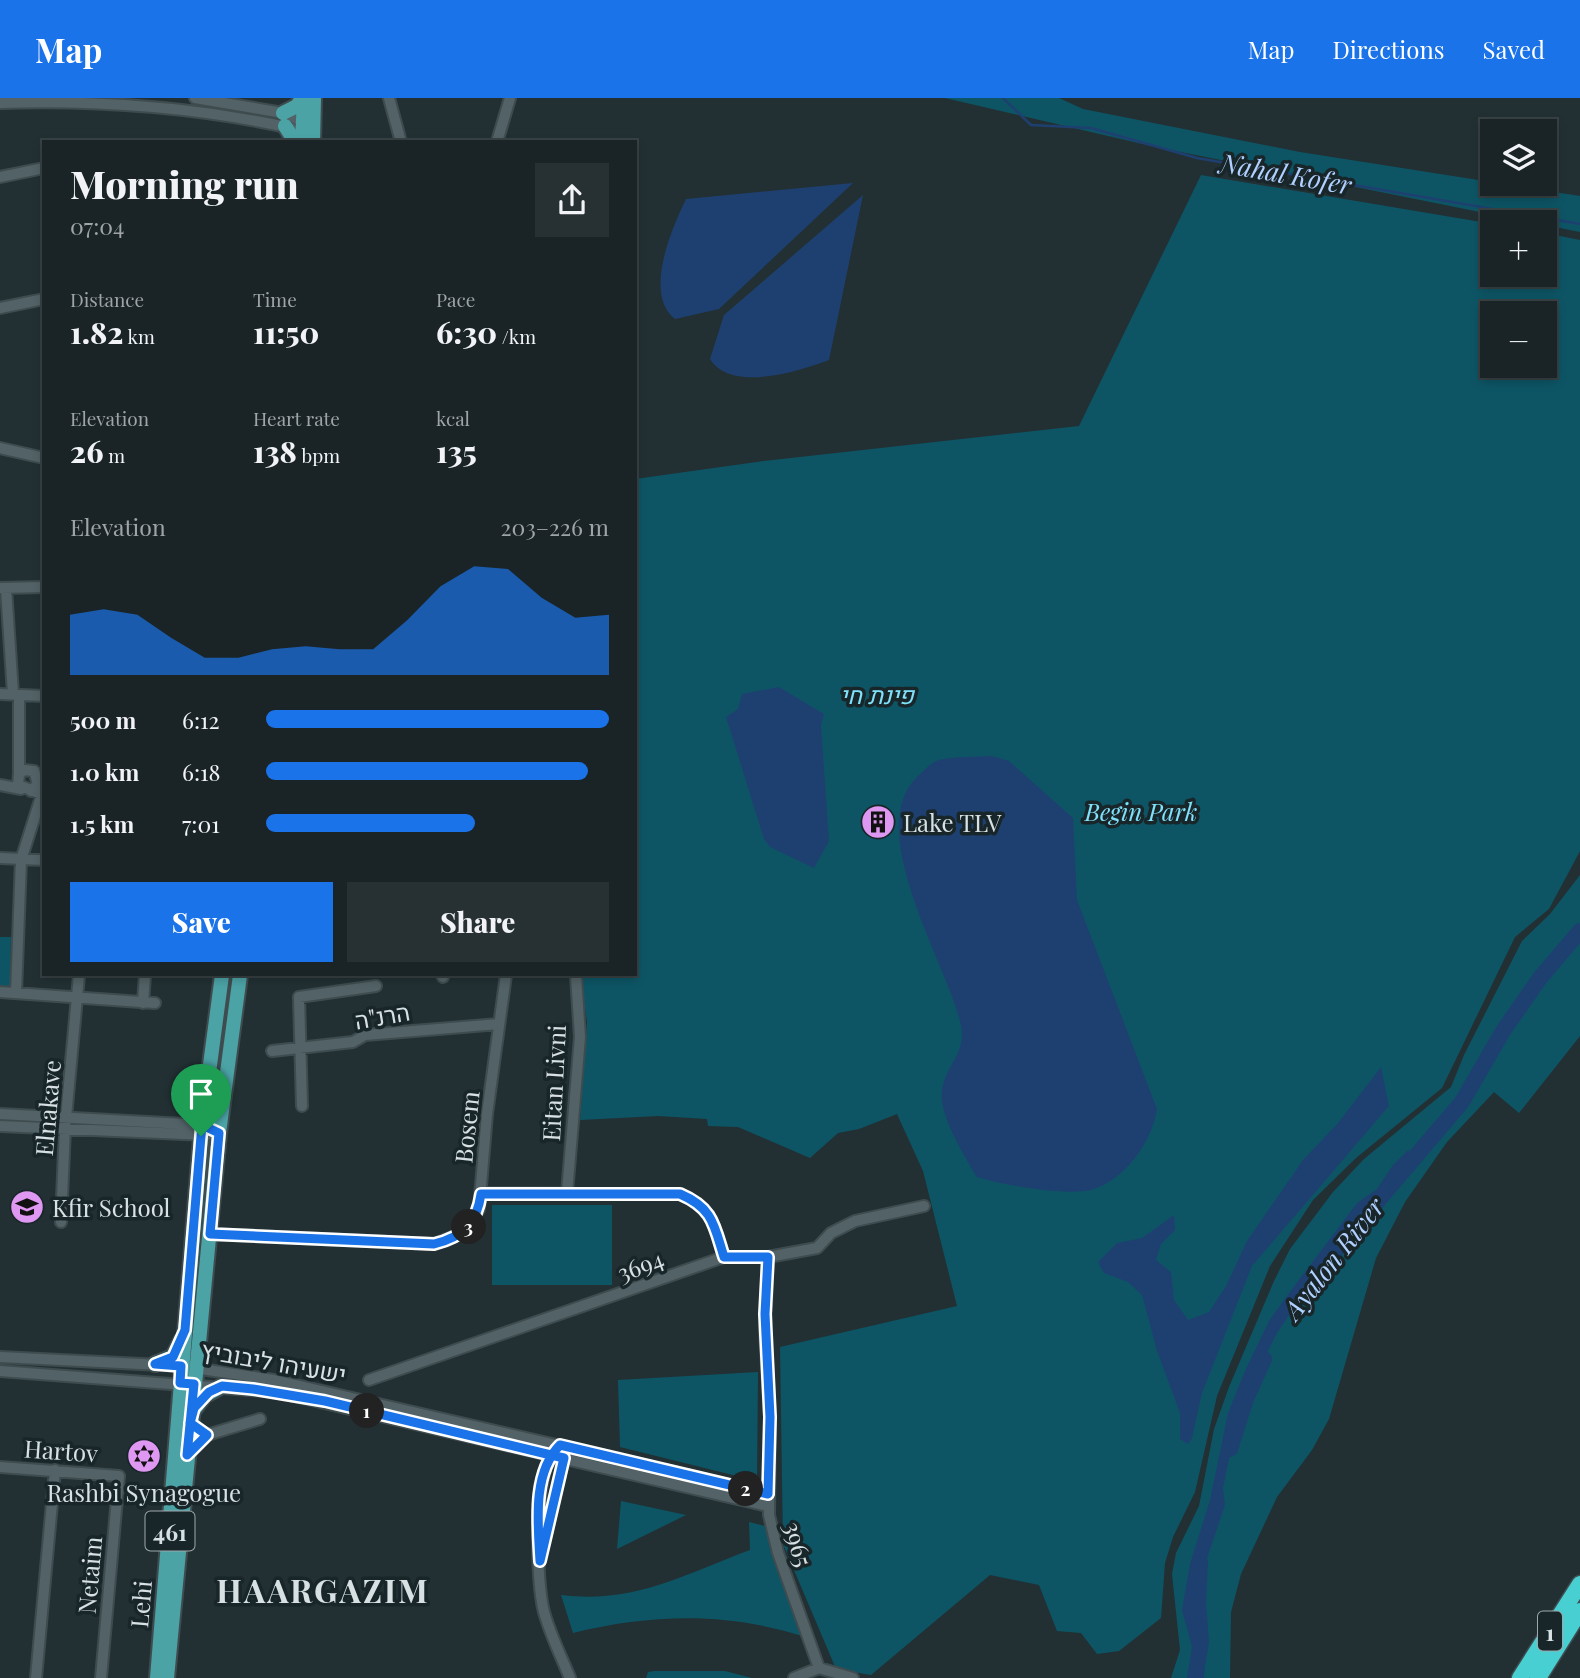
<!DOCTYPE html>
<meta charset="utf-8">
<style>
:root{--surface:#1a2427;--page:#273033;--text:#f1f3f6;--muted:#9fa4a7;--line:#384144;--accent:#1a73e8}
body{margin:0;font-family:"Playfair Display",Heebo,serif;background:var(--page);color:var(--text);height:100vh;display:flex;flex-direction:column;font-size:26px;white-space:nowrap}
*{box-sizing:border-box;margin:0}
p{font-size:23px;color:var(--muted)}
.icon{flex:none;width:38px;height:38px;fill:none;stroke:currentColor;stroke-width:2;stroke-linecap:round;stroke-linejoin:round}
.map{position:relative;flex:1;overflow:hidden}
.details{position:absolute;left:42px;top:42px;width:595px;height:836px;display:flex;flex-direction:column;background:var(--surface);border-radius:0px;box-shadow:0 4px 10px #0003,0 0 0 2px var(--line)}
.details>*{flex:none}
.controls{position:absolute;left:1480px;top:21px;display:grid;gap:14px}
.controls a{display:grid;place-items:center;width:77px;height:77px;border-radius:0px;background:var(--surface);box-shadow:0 4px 10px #0003,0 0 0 2px var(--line);font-size:35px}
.pin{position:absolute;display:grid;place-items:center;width:60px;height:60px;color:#fff;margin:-72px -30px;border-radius:50% 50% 50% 0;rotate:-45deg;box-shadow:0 0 7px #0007}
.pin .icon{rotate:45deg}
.km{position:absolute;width:35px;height:35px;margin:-18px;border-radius:50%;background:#222;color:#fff;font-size:19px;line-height:35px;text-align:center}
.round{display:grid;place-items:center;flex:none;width:74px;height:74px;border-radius:0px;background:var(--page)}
.headline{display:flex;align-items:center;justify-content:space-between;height:119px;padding:0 28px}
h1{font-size:38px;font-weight:800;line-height:52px}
.stats{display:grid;grid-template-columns:repeat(3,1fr);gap:10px;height:119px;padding:7px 28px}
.stats div{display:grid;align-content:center}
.stats b{font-size:30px;font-weight:800}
.stats small{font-size:19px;font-weight:400}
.stats p{font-size:19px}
.chart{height:196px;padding:14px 28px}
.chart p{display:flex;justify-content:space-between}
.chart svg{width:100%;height:126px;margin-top:7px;fill:var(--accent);opacity:.7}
.primary-button{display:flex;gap:14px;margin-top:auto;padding:14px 28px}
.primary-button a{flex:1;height:80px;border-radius:0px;background:var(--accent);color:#fff;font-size:28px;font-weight:800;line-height:80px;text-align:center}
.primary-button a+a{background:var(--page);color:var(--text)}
ul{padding:0 28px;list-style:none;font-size:23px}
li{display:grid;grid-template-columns:112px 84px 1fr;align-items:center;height:52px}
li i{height:18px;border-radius:9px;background:var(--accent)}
header{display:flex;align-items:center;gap:42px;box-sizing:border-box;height:98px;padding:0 35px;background:var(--accent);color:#fff}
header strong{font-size:33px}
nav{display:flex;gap:38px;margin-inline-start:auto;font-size:24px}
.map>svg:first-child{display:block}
.green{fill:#0d5565;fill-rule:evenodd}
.water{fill:#1e4070}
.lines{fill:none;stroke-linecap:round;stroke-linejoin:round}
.stream{stroke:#1e4070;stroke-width:2.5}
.river{stroke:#1e4070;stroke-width:16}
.building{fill:#166086;stroke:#738089;stroke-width:2}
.minor-casing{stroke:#3f4c4f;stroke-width:14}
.major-casing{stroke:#3f4c4f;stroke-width:18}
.highway-casing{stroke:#3f4c4f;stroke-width:19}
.minor{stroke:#526266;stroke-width:10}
.major{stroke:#4ba3a6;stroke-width:14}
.highway{stroke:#47cfd1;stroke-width:16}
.route-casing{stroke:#fff;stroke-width:14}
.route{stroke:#1a73e8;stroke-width:9}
.labels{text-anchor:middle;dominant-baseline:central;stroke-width:7;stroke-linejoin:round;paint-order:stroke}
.shield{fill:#18262a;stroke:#9ea8ac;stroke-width:2}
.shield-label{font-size:23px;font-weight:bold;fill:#d7e0e3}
.park-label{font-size:24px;font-style:italic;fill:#80e1fa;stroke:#18262a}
.poi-label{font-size:24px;fill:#d7e0e3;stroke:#18262a;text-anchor:start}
.street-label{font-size:24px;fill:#d7e0e3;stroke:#18262a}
.water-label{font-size:26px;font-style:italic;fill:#b0d0ff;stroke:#18262a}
.district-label{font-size:32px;font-weight:bold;letter-spacing:2px;fill:#d7e0e3;stroke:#18262a}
</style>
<header>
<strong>Map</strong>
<nav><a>Map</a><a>Directions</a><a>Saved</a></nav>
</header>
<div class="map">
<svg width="1580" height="1580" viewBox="0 0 1580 1580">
<rect width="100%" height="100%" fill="#223034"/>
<path class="green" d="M 945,0 L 1059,0 L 1083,11 L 1300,54 L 1580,98 L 1580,134 L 1545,127 L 1545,124 L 1530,124 L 1151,48 Z
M 1201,77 L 1493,126 L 1493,177 L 1545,177 L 1545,135 L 1580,142 L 1580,753 L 1549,811 L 1515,839 L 1442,990 L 1356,1060 L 1313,1102 L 1270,1168 L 1217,1298 L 1195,1394 L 1173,1439 L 1165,1465 L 1161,1520 L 1119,1553 L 1097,1556 L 1081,1535 L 1057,1533 L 1039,1487 L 990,1477 L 871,1577 L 836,1571 L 783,1446 L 780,1249 L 957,1208 L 923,1073 L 897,1016 L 859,1031 L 838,1035 L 810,1060 L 738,1029 L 708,1028 L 707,1021 L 658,1018 L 580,1022 L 587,924 L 580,877 L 635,877 L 635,381 L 764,363 L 1079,328 ZM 1493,215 L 1545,215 L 1545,268 L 1493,268 Z
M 1580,777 L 1580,938 L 1519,1015 L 1494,994 L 1447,1044 L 1405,1104 L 1376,1160 L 1329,1321 L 1312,1352 L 1277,1399 L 1241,1476 L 1231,1514 L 1230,1580 L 1171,1580 L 1180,1552 L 1172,1476 L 1176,1455 L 1199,1408 L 1214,1331 L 1229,1289 L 1274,1183 L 1290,1151 L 1333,1094 L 1364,1061 L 1451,989 L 1464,957 L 1522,843 L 1550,816 Z
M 0,839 L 11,839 L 10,888 L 0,888 Z
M 492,1107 L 612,1107 L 612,1187 L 492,1187 Z
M 758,1274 L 757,1383 L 620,1349 L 618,1282 Z
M 621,1403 L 686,1417 L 617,1451 Z
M 749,1424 L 765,1428 L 802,1538 C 726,1514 651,1516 573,1535 L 561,1497 C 634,1506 683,1477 750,1452 Z
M 655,1573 L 725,1573 L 752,1580 L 646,1580 L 648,1574 Z"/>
<path class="water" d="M 853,85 L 719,211 L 675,221 C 643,196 672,130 686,101 Z
M 863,97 L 829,262 C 800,273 731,295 710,261 L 724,217 Z
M 779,589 L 824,616 L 821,627 L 829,743 L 814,770 L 770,749 L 764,741 L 726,619 L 738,611 L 742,596 Z
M 992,658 L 1009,663 L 1073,720 L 1077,802 L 1157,1011 C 1152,1044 1125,1082 1091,1092 C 1067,1098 1002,1087 977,1079 C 965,1059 938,1016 942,992 C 947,963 968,956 960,923 C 945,862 862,730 918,678 C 924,673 931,664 939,662 C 956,658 975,659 992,658 Z
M 1381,969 L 1389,1008 L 1252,1168 L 1202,1295 L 1192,1340 L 1188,1346 L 1180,1341 L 1180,1315 L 1157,1253 L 1142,1197 L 1128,1184 L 1104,1175 L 1098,1164 L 1117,1145 L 1142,1140 L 1174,1117 L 1175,1132 L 1161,1146 L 1156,1162 L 1171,1174 L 1174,1202 L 1188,1222 L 1209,1214 L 1226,1188 L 1247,1143 L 1303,1062 L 1338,1025 Z
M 1409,1051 L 1406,1066 L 1361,1112 L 1277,1235 L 1240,1309 L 1223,1390 L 1225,1407 L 1193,1502 L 1207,1538 L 1204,1580 L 1188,1580 L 1192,1549 L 1182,1512 L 1190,1466 L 1210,1402 L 1228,1315 L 1245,1273 L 1269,1223 L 1289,1195 L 1357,1105 L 1377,1091 L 1393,1067 Z"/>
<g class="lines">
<path class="stream" d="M 1003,0 L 1031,27 L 1091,30 L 1197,60 L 1580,126"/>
<path class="river" d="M 1306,1187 L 1462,1004 L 1503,933 L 1540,880 L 1580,833
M 1230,1351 L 1246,1301 L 1264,1261
M 1195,1580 L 1201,1544 L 1198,1506 L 1200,1464"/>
</g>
<path class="building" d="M 868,712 L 888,712 L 888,736 L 869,736 Z
M 132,1352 L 156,1352 L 156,1364 L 131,1364 Z"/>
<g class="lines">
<g class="minor-casing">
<path id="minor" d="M 195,0 L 283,15 L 308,26
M 389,0 L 401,44
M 0,5 C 98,2 195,9 291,30
M 497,44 L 510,0
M 0,79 L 44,70
M 0,210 L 44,201
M 0,350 L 44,360
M 1,490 L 44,489
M 6,490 L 13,596
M 0,596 L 44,598
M 19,676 L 19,597
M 0,687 L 21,691
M 31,693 L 38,686 L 34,673 L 24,672 L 19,676 L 18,687 L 44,697
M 0,760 L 44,762
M 442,877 L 443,879
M 0,894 L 155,905
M 16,895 L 21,762 L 42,696
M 143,905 L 145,877
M 272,953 L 353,944 L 365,937 L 499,926
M 302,1008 L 299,899 L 376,888
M 0,1016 L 202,1027 L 219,1035
M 0,1028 L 207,1037
M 481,1095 L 680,1096 C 713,1110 714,1127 724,1159
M 567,1095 L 580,939 L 576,877
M 61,1124 L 65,1030 L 79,877
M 210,1136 L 434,1146 L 463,1135 L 479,1111 L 487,1016 L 506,877
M 768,1159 L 765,1232 L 770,1319 L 769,1417 L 778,1455 L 819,1570
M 0,1259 L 181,1268 L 274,1282 L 768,1396
M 0,1273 L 277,1294 L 768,1408
M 369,1282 L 724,1159 L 768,1159 L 817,1150 L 831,1135 L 855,1123 L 924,1108
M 554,1353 C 533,1376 536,1484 544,1514 C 550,1536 561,1558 570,1580
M 189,1355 L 207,1337 L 260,1321
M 0,1369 L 119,1378 L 101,1580
M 544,1446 L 564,1360 L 562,1353
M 36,1580 L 55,1372
M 794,1580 L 819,1570 L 853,1580"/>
</g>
<g class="major-casing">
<path id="major" d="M 283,15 L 297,8 L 302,0
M 285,28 L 295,44
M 302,44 L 304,0
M 313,44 L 314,0
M 155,1266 L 173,1259 L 181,1243
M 193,1313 L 204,1298 L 222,1288
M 157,1580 L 202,1027 L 222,877
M 167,1580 L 219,1035 L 240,877"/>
</g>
<g class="highway-casing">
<path id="highway" d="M 1520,1580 L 1580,1486
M 1538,1580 L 1580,1513"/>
</g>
<use href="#minor" class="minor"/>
<use href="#major" class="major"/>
<use href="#highway" class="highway"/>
</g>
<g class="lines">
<g class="route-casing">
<path id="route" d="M 201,1038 L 185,1232 L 173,1259 L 155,1266 L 181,1268 L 180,1285 L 194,1286 L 187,1357 L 207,1337 L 190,1325 L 194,1310 L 209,1294 L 222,1288 L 253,1291 L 325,1303 L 551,1357 L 564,1360 L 540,1463 C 538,1426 532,1375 560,1347 L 768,1396 L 770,1319 L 765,1216 L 768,1159 L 724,1159 C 714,1127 713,1110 680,1096 L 481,1096 C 477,1125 463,1139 434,1146 L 210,1136 L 219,1035 L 202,1027 L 201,1038"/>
</g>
<use href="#route" class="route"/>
</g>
<defs>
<g id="building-disc" transform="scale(1.75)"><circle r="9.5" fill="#df98f1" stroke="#18262a"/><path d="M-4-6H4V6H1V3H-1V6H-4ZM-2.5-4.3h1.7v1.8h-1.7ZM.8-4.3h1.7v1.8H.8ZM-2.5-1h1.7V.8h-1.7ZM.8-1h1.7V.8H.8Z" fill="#111"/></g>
<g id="school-disc" transform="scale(1.75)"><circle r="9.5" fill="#df98f1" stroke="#18262a"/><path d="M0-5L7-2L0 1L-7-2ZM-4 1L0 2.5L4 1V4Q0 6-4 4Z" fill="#111"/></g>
<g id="synagogue-disc" transform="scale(1.75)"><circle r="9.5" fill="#df98f1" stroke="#18262a"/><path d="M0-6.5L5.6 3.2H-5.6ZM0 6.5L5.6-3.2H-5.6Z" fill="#111"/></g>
</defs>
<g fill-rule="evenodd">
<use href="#building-disc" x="878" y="724"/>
<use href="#school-disc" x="27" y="1109"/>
<use href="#synagogue-disc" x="144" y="1358"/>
</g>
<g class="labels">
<g class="shield">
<rect x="145.5" y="1413.5" width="49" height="39" rx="5"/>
<rect x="1538" y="1513.5" width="24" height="39" rx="5"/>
</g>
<g class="shield-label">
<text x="170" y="1433">461</text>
<text x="1550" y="1533">1</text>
</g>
<g class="park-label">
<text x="877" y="596">פינת חי</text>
<text x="1141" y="713">Begin Park</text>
</g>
<g class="poi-label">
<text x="903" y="724">Lake TLV</text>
<text x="52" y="1109">Kfir School</text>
<text x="144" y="1394" text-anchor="middle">Rashbi Synagogue</text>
</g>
<g class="street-label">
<text transform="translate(382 917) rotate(-10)">הרנ"ה</text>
<text transform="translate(553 985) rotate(-87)">Eitan Livni</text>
<text transform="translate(47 1010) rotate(-85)">Elnakave</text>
<text transform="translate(466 1029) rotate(-84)">Bosem</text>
<text transform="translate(640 1167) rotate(-20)">3694</text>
<text transform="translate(274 1263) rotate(10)">ישעיהו ליבוביץ</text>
<text transform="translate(61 1352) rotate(4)">Hartov</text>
<text transform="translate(799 1446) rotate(74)">3965</text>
<text transform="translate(89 1477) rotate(-85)">Netaim</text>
<text transform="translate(140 1506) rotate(-85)">Lehi</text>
</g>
<g class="water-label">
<text transform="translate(1286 75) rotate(10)">Nahal Kofer</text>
<text transform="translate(1333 1160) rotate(-52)">Ayalon River</text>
</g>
<g class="district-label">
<text x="323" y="1491">HAARGAZIM</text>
</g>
</g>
</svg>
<div class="controls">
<a><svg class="icon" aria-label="layers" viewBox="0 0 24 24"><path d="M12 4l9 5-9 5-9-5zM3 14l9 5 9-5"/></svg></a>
<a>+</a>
<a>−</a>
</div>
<div class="pin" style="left:201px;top:1038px;background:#1e9e55"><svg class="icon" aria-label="arrive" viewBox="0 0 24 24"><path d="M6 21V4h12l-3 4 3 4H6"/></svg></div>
<b class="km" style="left:367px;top:1313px">1</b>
<b class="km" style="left:746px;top:1391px">2</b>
<b class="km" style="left:469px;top:1129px">3</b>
<section class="details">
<div class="headline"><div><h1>Morning run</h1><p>07:04</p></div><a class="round"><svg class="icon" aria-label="share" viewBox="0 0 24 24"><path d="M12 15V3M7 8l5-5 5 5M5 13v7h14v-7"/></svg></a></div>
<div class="stats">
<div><p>Distance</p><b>1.82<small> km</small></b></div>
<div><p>Time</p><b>11:50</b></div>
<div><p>Pace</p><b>6:30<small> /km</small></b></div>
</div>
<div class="stats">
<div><p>Elevation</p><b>26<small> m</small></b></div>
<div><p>Heart rate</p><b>138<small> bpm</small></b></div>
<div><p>kcal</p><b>135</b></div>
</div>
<div class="chart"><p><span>Elevation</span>203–226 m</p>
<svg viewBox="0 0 160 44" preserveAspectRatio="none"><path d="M0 44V23L10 21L20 23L30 31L40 38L50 38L60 35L70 34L80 35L90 35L100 25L110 13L120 6L130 7L140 17L150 24L160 23V44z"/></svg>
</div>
<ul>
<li><b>500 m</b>6:12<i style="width:100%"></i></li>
<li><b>1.0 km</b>6:18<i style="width:94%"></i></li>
<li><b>1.5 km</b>7:01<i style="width:61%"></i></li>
</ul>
<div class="primary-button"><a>Save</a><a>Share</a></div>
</section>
</div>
